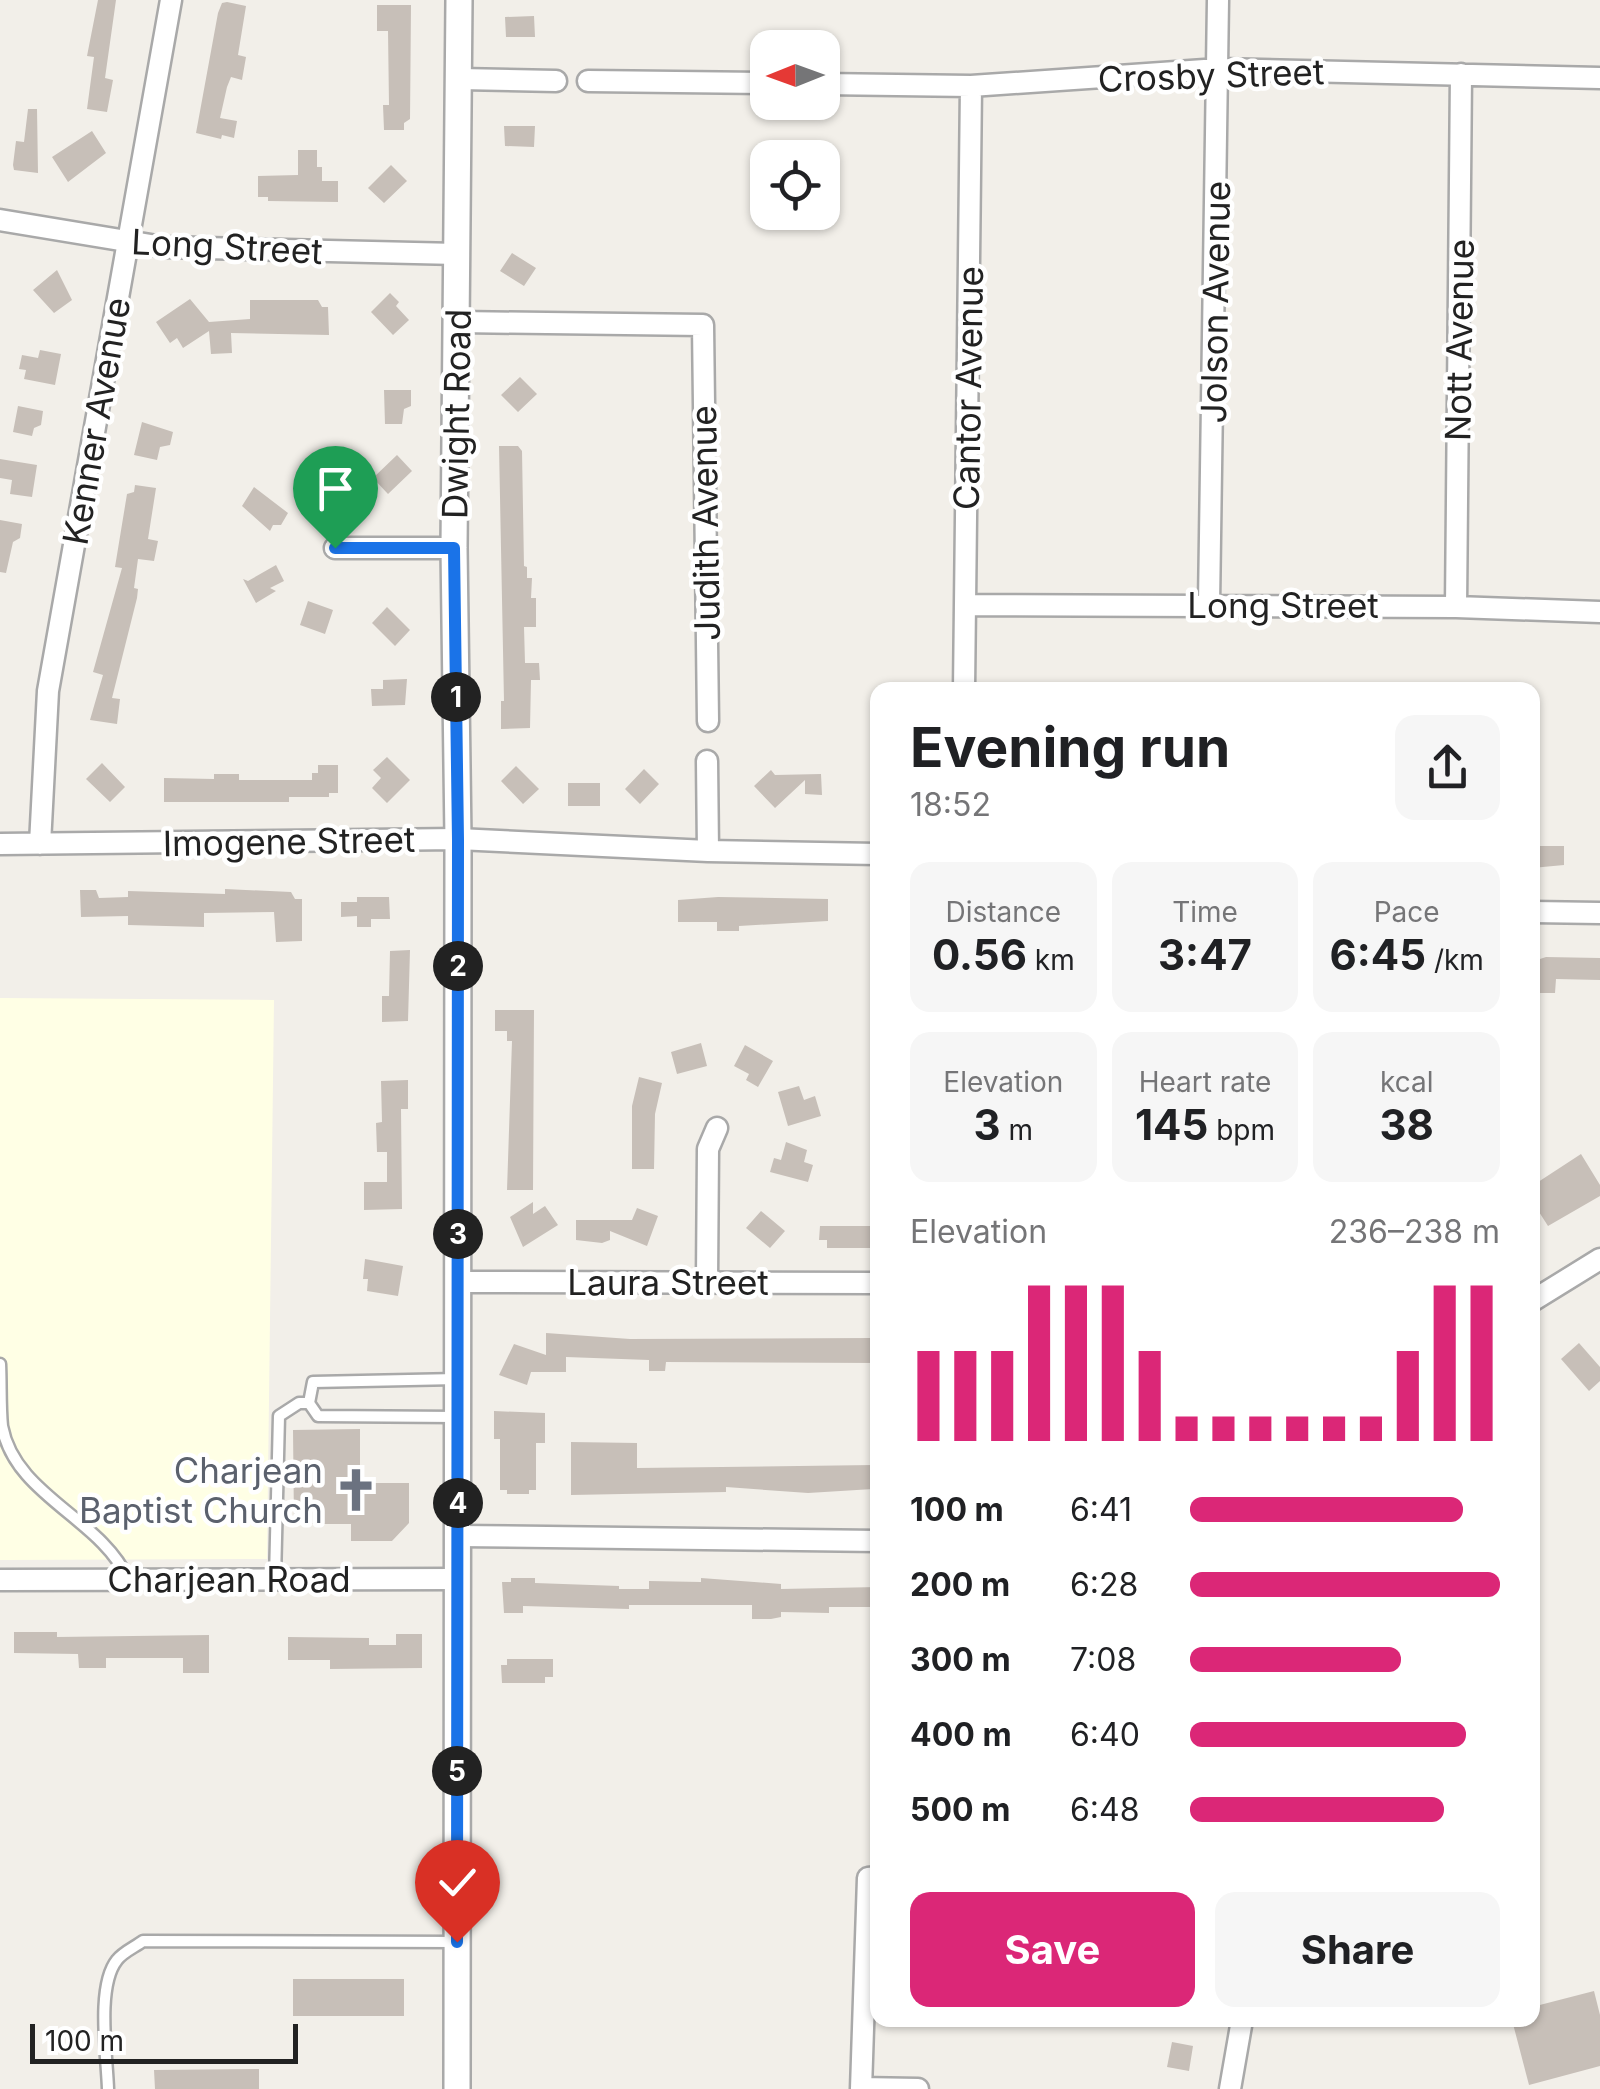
<!DOCTYPE html>
<meta charset="utf-8">
<style>
:root{--surface:#fff;--page:#f6f6f6;--text:#202124;--muted:#757577;--accent:#db2777}
body{margin:0;font-family:Inter,sans-serif;background:var(--page);color:var(--text);height:100vh;display:flex;flex-direction:column;font-size:38px;white-space:nowrap}
*{box-sizing:border-box;margin:0}
p{font-size:32px;color:var(--muted)}
.icon{flex:none;width:55px;height:55px;fill:none;stroke:currentColor;stroke-width:2;stroke-linecap:round;stroke-linejoin:round}
.map{position:relative;flex:1;overflow:hidden}
.panel{position:absolute;left:870px;top:682px;width:670px;height:1345px;display:flex;flex-direction:column;background:var(--surface);border-radius:20px;box-shadow:0 2px 8px #0004}
.panel>*{flex:none}
.needle{width:65px;rotate:269deg}
.fabs{position:absolute;left:750px;top:30px;display:grid;gap:20px}
.fabs a{display:grid;place-items:center;width:90px;height:90px;border-radius:20px;background:var(--surface);box-shadow:0 2px 8px #0004;font-size:50px}
.scale{position:absolute;left:30px;bottom:25px;width:268px;box-sizing:border-box;padding-left:10px;border:5px solid #222;border-top:0;font-size:28px;line-height:35px;white-space:nowrap;color:#222;-webkit-text-stroke:8px #fff;paint-order:stroke}
.pin{position:absolute;display:grid;place-items:center;width:85px;height:85px;color:#fff;margin:-102px -42px;border-radius:50% 50% 50% 0;rotate:-45deg;box-shadow:0 0 10px #0007}
.pin .icon{rotate:45deg}
.km{position:absolute;width:50px;height:50px;margin:-25px;border-radius:50%;background:#222;color:#fff;font-size:28px;line-height:50px;text-align:center}
.round{display:grid;place-items:center;flex:none;width:105px;height:105px;border-radius:20px;background:var(--page)}
.overview{display:flex;align-items:center;justify-content:space-between;height:170px;padding:0 40px}
h1{font-size:55px;font-weight:700;line-height:75px}
.metrics{display:grid;grid-template-columns:repeat(3,1fr);gap:15px;height:170px;padding:10px 40px}
.metrics div{display:grid;align-content:center;border-radius:20px;background:var(--page);text-align:center}
.metrics b{font-size:42px;font-weight:700}
.metrics small{font-size:28px;font-weight:400}
.metrics p{font-size:28px}
.chart{height:280px;padding:20px 40px}
.chart p{display:flex;justify-content:space-between}
.chart svg{width:100%;height:180px;margin-top:10px;stroke:var(--accent);stroke-width:6}
.button{display:flex;gap:20px;margin-top:auto;padding:20px 40px}
.button a{flex:1;height:115px;border-radius:20px;background:var(--accent);color:#fff;font-size:40px;font-weight:700;line-height:115px;text-align:center}
.button a+a{background:var(--page);color:var(--text)}
ul{padding:0 40px;list-style:none;font-size:32px}
li{display:grid;grid-template-columns:160px 120px 1fr;align-items:center;height:75px}
li i{height:25px;border-radius:12px;background:var(--accent)}
.map>svg:first-child{display:block}
.education{fill:#ffffe5}
.building{fill:#c7bfb8}
.lines{fill:none;stroke-linecap:round;stroke-linejoin:round}
.service-casing{stroke:#a9a9a9;stroke-width:15}
.minor-casing{stroke:#a9a9a9;stroke-width:25}
.tertiary-casing{stroke:#a9a9a9;stroke-width:30}
.service{stroke:#fff;stroke-width:10}
.minor{stroke:#fff;stroke-width:20}
.tertiary{stroke:#fff;stroke-width:25}
.route-casing{stroke:#fff;stroke-width:20}
.route{stroke:#1a73e8;stroke-width:12}
.labels{text-anchor:middle;dominant-baseline:central;stroke-width:9;stroke-linejoin:round;paint-order:stroke}
.street-label{font-size:35px;fill:#222;stroke:#fff}
.worship-label{font-size:35px;fill:#5b616d;stroke:#fff;text-anchor:end}
</style>
<div class="map">
<svg width="1600" height="2089" viewBox="0 0 1600 2089">
<rect width="100%" height="100%" fill="#f2efe9"/>
<path class="education" d="M 0,998 L 274,1000 L 267,1559 L 0,1560 Z"/>
<path class="building" d="M 98,0 L 116,0 L 105,78 L 113,80 L 107,112 L 87,109 L 94,57 L 87,56 Z
M 227,2 L 246,6 L 238,55 L 246,57 L 242,80 L 231,77 L 227,87 L 220,118 L 237,121 L 234,138 L 222,135 L 221,139 L 196,133 L 218,13 L 222,3 Z
M 377,5 L 411,5 L 410,119 L 404,123 L 404,130 L 384,130 L 383,105 L 389,105 L 388,31 L 377,31 Z
M 534,16 L 535,37 L 506,37 L 505,17 Z
M 28,109 L 37,109 L 38,173 L 14,170 L 13,165 L 16,141 L 24,142 Z
M 504,126 L 535,126 L 534,147 L 505,146 Z
M 92,131 L 106,153 L 68,182 L 52,157 Z
M 298,150 L 317,150 L 317,167 L 322,167 L 322,181 L 338,181 L 338,202 L 268,201 L 268,197 L 258,197 L 258,176 L 298,175 Z
M 391,165 L 407,181 L 384,203 L 368,188 Z
M 512,253 L 536,268 L 524,286 L 500,271 Z
M 57,270 L 72,300 L 54,313 L 33,290 Z
M 390,293 L 399,302 L 396,306 L 409,320 L 393,335 L 371,312 Z
M 190,299 L 209,322 L 250,319 L 250,300 L 318,300 L 322,307 L 328,307 L 329,335 L 231,333 L 232,353 L 211,354 L 209,331 L 183,348 L 177,338 L 170,343 L 156,322 Z
M 40,350 L 61,354 L 55,385 L 24,379 L 26,370 L 19,369 L 22,355 L 38,358 Z
M 520,377 L 537,394 L 518,412 L 501,395 Z
M 384,390 L 411,390 L 411,406 L 404,409 L 402,424 L 385,424 Z
M 18,406 L 43,411 L 41,425 L 34,428 L 32,436 L 13,432 Z
M 142,422 L 173,432 L 170,445 L 160,447 L 157,460 L 134,455 Z
M 499,446 L 518,446 L 522,451 L 524,566 L 527,567 L 527,578 L 532,578 L 531,598 L 536,598 L 536,627 L 524,627 L 525,663 L 539,663 L 540,680 L 531,680 L 530,728 L 501,729 L 501,701 L 504,701 Z
M 397,455 L 412,471 L 388,494 L 373,478 Z
M 319,458 L 321,466 L 333,464 L 338,495 L 312,500 L 305,461 Z
M 0,459 L 37,465 L 32,497 L 10,494 L 12,480 L 0,478 Z
M 135,485 L 156,488 L 148,539 L 158,541 L 154,561 L 138,559 L 134,588 L 138,589 L 137,598 L 112,698 L 120,699 L 117,724 L 90,720 L 103,675 L 93,672 L 122,568 L 115,567 L 127,494 L 134,492 Z
M 254,487 L 288,513 L 281,525 L 273,525 L 270,531 L 242,506 Z
M 0,520 L 22,524 L 20,538 L 13,542 L 6,573 L 0,572 Z
M 276,565 L 284,581 L 270,588 L 276,591 L 256,603 L 243,579 L 248,581 Z
M 308,601 L 333,610 L 325,634 L 300,625 Z
M 387,607 L 410,630 L 395,646 L 372,623 Z
M 407,679 L 405,705 L 372,706 L 371,689 L 383,689 L 383,680 Z
M 387,757 L 410,780 L 387,803 L 372,788 L 381,778 L 373,770 Z
M 102,763 L 125,787 L 110,802 L 86,779 Z
M 318,765 L 338,765 L 338,793 L 329,793 L 329,797 L 289,797 L 289,802 L 164,802 L 164,778 L 214,779 L 214,774 L 239,774 L 239,780 L 312,780 L 312,773 L 318,773 Z
M 516,766 L 539,789 L 523,804 L 501,781 Z
M 644,769 L 659,784 L 640,804 L 625,789 Z
M 771,770 L 775,775 L 821,774 L 822,795 L 805,794 L 805,780 L 775,808 L 754,786 Z
M 568,783 L 600,783 L 600,806 L 568,806 Z
M 1532,846 L 1564,846 L 1564,865 L 1532,868 Z
M 225,889 L 291,892 L 295,899 L 302,899 L 302,941 L 276,942 L 274,912 L 204,913 L 204,927 L 128,925 L 128,916 L 81,917 L 80,890 L 96,890 L 99,898 L 128,897 L 128,891 L 225,894 Z
M 357,897 L 389,897 L 390,919 L 371,919 L 371,927 L 357,927 L 357,916 L 341,917 L 341,902 L 357,902 Z
M 718,897 L 828,899 L 828,921 L 739,926 L 739,931 L 717,931 L 717,922 L 678,922 L 678,900 Z
M 410,950 L 408,1021 L 382,1022 L 382,996 L 389,996 L 390,951 Z
M 1546,957 L 1600,958 L 1600,980 L 1556,979 L 1555,993 L 1539,993 L 1540,959 Z
M 495,1010 L 534,1010 L 533,1190 L 507,1190 L 512,1041 L 507,1041 L 507,1031 L 495,1031 Z
M 701,1043 L 707,1066 L 677,1074 L 671,1052 Z
M 745,1045 L 773,1061 L 758,1087 L 746,1080 L 749,1074 L 734,1066 Z
M 639,1077 L 662,1083 L 655,1114 L 654,1169 L 632,1169 L 632,1106 Z
M 408,1080 L 408,1109 L 401,1109 L 402,1209 L 364,1210 L 364,1182 L 387,1182 L 387,1152 L 377,1152 L 376,1123 L 382,1122 L 381,1081 Z
M 799,1086 L 804,1100 L 815,1096 L 821,1116 L 788,1126 L 778,1092 Z
M 786,1142 L 807,1150 L 804,1162 L 813,1165 L 808,1182 L 770,1172 L 774,1158 L 781,1160 Z
M 1581,1154 L 1600,1185 L 1600,1196 L 1548,1226 L 1532,1201 L 1532,1186 Z
M 533,1202 L 533,1214 L 545,1206 L 558,1225 L 523,1247 L 510,1217 Z
M 637,1208 L 658,1216 L 647,1246 L 610,1231 L 610,1240 L 602,1243 L 576,1240 L 576,1220 L 632,1220 Z
M 761,1211 L 785,1231 L 770,1248 L 746,1228 Z
M 820,1226 L 878,1226 L 878,1248 L 827,1248 L 827,1240 L 819,1240 Z
M 365,1259 L 403,1266 L 398,1296 L 367,1291 L 368,1279 L 363,1279 Z
M 546,1333 L 630,1339 L 872,1338 L 878,1342 L 878,1363 L 666,1362 L 665,1371 L 649,1371 L 649,1360 L 566,1357 L 566,1372 L 531,1372 L 527,1385 L 499,1375 L 514,1344 L 546,1355 Z
M 1579,1343 L 1600,1367 L 1600,1381 L 1589,1391 L 1561,1359 Z
M 494,1411 L 545,1413 L 545,1443 L 536,1443 L 536,1490 L 529,1490 L 529,1494 L 507,1494 L 507,1490 L 500,1490 L 500,1439 L 494,1439 Z
M 360,1429 L 360,1473 L 369,1483 L 409,1483 L 409,1523 L 392,1541 L 351,1541 L 351,1524 L 294,1524 L 293,1430 Z
M 571,1442 L 637,1443 L 637,1468 L 873,1465 L 873,1489 L 808,1493 L 726,1487 L 726,1492 L 571,1495 Z
M 511,1578 L 535,1578 L 535,1583 L 619,1586 L 619,1589 L 649,1589 L 649,1581 L 701,1582 L 701,1578 L 781,1584 L 781,1589 L 878,1587 L 878,1607 L 829,1607 L 829,1613 L 781,1612 L 781,1617 L 771,1619 L 752,1619 L 752,1605 L 629,1605 L 629,1609 L 523,1606 L 523,1613 L 504,1613 L 502,1582 L 511,1582 Z
M 14,1632 L 57,1632 L 57,1637 L 209,1635 L 209,1673 L 183,1673 L 183,1658 L 106,1658 L 106,1668 L 79,1668 L 78,1654 L 14,1653 Z
M 396,1634 L 422,1634 L 422,1668 L 330,1669 L 330,1660 L 288,1660 L 288,1637 L 369,1638 L 369,1645 L 396,1645 Z
M 507,1659 L 553,1659 L 553,1677 L 545,1677 L 545,1683 L 502,1683 L 501,1665 L 507,1665 Z
M 293,1979 L 404,1979 L 404,2016 L 293,2016 Z
M 1594,1991 L 1600,2015 L 1600,2066 L 1529,2085 L 1512,2020 L 1532,2020 L 1532,2007 Z
M 1172,2042 L 1193,2046 L 1189,2071 L 1167,2067 Z
M 259,2069 L 259,2089 L 155,2089 L 154,2070 Z"/>
<g class="lines">
<g class="service-casing">
<path id="service" d="M 0,1364 C 1,1384 0,1406 2,1426 C 15,1496 101,1518 128,1579
M 309,1403 L 313,1382 L 457,1379
M 275,1579 L 279,1416 L 299,1403 L 309,1403 L 318,1416 L 457,1417
M 108,2089 C 107,2056 96,1986 117,1960 C 123,1952 135,1947 143,1941 L 457,1942"/>
</g>
<g class="minor-casing">
<path id="minor" d="M 460,79 L 556,81
M 588,81 L 768,83
M 822,84 L 971,86 L 1219,69 L 1600,78
M 0,220 L 163,247 L 457,254
M 459,322 L 703,325 L 708,721
M 335,548 L 454,548
M 1209,604 L 1218,0
M 965,605 L 1456,607 L 1600,612
M 1456,607 L 1461,74
M 964,690 L 971,86
M 707,761 L 708,851
M 0,844 L 458,839 L 708,851 L 878,854
M 40,844 L 48,691 L 171,0
M 1532,912 L 1600,913
M 707,1280 L 708,1149 L 717,1128
M 458,1282 L 878,1283
M 1532,1301 L 1600,1259
M 458,1536 L 878,1541
M 0,1580 L 457,1579
M 861,2088 L 918,2089
M 861,2089 L 868,1878 L 878,1877
M 1230,2089 L 1242,2020"/>
</g>
<g class="tertiary-casing">
<path id="tertiary" d="M 457,2089 L 458,839 L 454,548 L 459,0"/>
</g>
<use href="#service" class="service"/>
<use href="#minor" class="minor"/>
<use href="#tertiary" class="tertiary"/>
</g>
<g class="lines">
<g class="route-casing">
<path id="route" d="M 335,548 L 454,548 L 458,840 L 457,1942"/>
</g>
<use href="#route" class="route"/>
</g>
<defs>
<g id="church-bare" transform="scale(3.45)"><path d="M-1.2-6h2.4v3.5h3.3v2.4h-3.3V6h-2.4V-.1h-3.3v-2.4h3.3Z" fill="#6b7280" stroke="#fff" stroke-width="2.5" paint-order="stroke"/></g>
</defs>
<g fill-rule="evenodd">
<use href="#church-bare" x="356" y="1490"/>
</g>
<g class="labels">
<g class="street-label">
<text transform="translate(1211 75) rotate(-2)">Crosby Street</text>
<text transform="translate(227 246) rotate(3)">Long Street</text>
<text transform="translate(1215 302) rotate(-89)">Jolson Avenue</text>
<text transform="translate(1459 340) rotate(-89)">Nott Avenue</text>
<text transform="translate(968 388) rotate(-89)">Cantor Avenue</text>
<text transform="translate(456 414) rotate(-89)">Dwight Road</text>
<text transform="translate(96 421) rotate(-80)">Kenner Avenue</text>
<text transform="translate(705 523) rotate(-91)">Judith Avenue</text>
<text x="1283" y="605">Long Street</text>
<text transform="translate(289 841) rotate(-1)">Imogene Street</text>
<text x="668" y="1282">Laura Street</text>
<text x="229" y="1579">Charjean Road</text>
</g>
<g class="worship-label">
<text x="323" y="1470">Charjean<tspan x="323" dy="40">Baptist Church</tspan></text>
</g>
</g>
</svg>
<div class="fabs">
<a><svg class="needle" viewBox="-14 -14 28 28"><path d="M0-13l5 13h-10z" fill="#e53935"/><path d="M0 13l5-13h-10z" fill="#757577"/></svg></a>
<a><svg class="icon" aria-label="locate" viewBox="0 0 24 24"><circle cx="12" cy="12" r="6"/><path d="M12 2v4M12 18v4M2 12h4M18 12h4"/></svg></a>
</div>
<div class="scale">100 m</div>
<div class="pin" style="left:335px;top:548px;background:#1e9e55"><svg class="icon" aria-label="arrive" viewBox="0 0 24 24"><path d="M6 21V4h12l-3 4 3 4H6"/></svg></div>
<div class="pin" style="left:457px;top:1942px;background:#d93025"><svg class="icon" aria-label="check" viewBox="0 0 24 24"><path d="M5 12l5 5 9-10"/></svg></div>
<b class="km" style="left:456px;top:697px">1</b>
<b class="km" style="left:458px;top:966px">2</b>
<b class="km" style="left:458px;top:1234px">3</b>
<b class="km" style="left:458px;top:1503px">4</b>
<b class="km" style="left:457px;top:1771px">5</b>
<section class="panel">
<div class="overview"><div><h1>Evening run</h1><p>18:52</p></div><a class="round"><svg class="icon" aria-label="share" viewBox="0 0 24 24"><path d="M12 15V3M7 8l5-5 5 5M5 13v7h14v-7"/></svg></a></div>
<div class="metrics">
<div><p>Distance</p><b>0.56<small> km</small></b></div>
<div><p>Time</p><b>3:47</b></div>
<div><p>Pace</p><b>6:45<small> /km</small></b></div>
</div>
<div class="metrics">
<div><p>Elevation</p><b>3<small> m</small></b></div>
<div><p>Heart rate</p><b>145<small> bpm</small></b></div>
<div><p>kcal</p><b>38</b></div>
</div>
<div class="chart"><p><span>Elevation</span>236–238 m</p>
<svg viewBox="0 0 160 44" preserveAspectRatio="none"><path d="M5 44V22M15 44V22M25 44V22M35 44V6M45 44V6M55 44V6M65 44V22M75 44V38M85 44V38M95 44V38M105 44V38M115 44V38M125 44V38M135 44V22M145 44V6M155 44V6"/></svg>
</div>
<ul>
<li><b>100 m</b>6:41<i style="width:88%"></i></li>
<li><b>200 m</b>6:28<i style="width:100%"></i></li>
<li><b>300 m</b>7:08<i style="width:68%"></i></li>
<li><b>400 m</b>6:40<i style="width:89%"></i></li>
<li><b>500 m</b>6:48<i style="width:82%"></i></li>
</ul>
<div class="button"><a>Save</a><a>Share</a></div>
</section>
</div>
